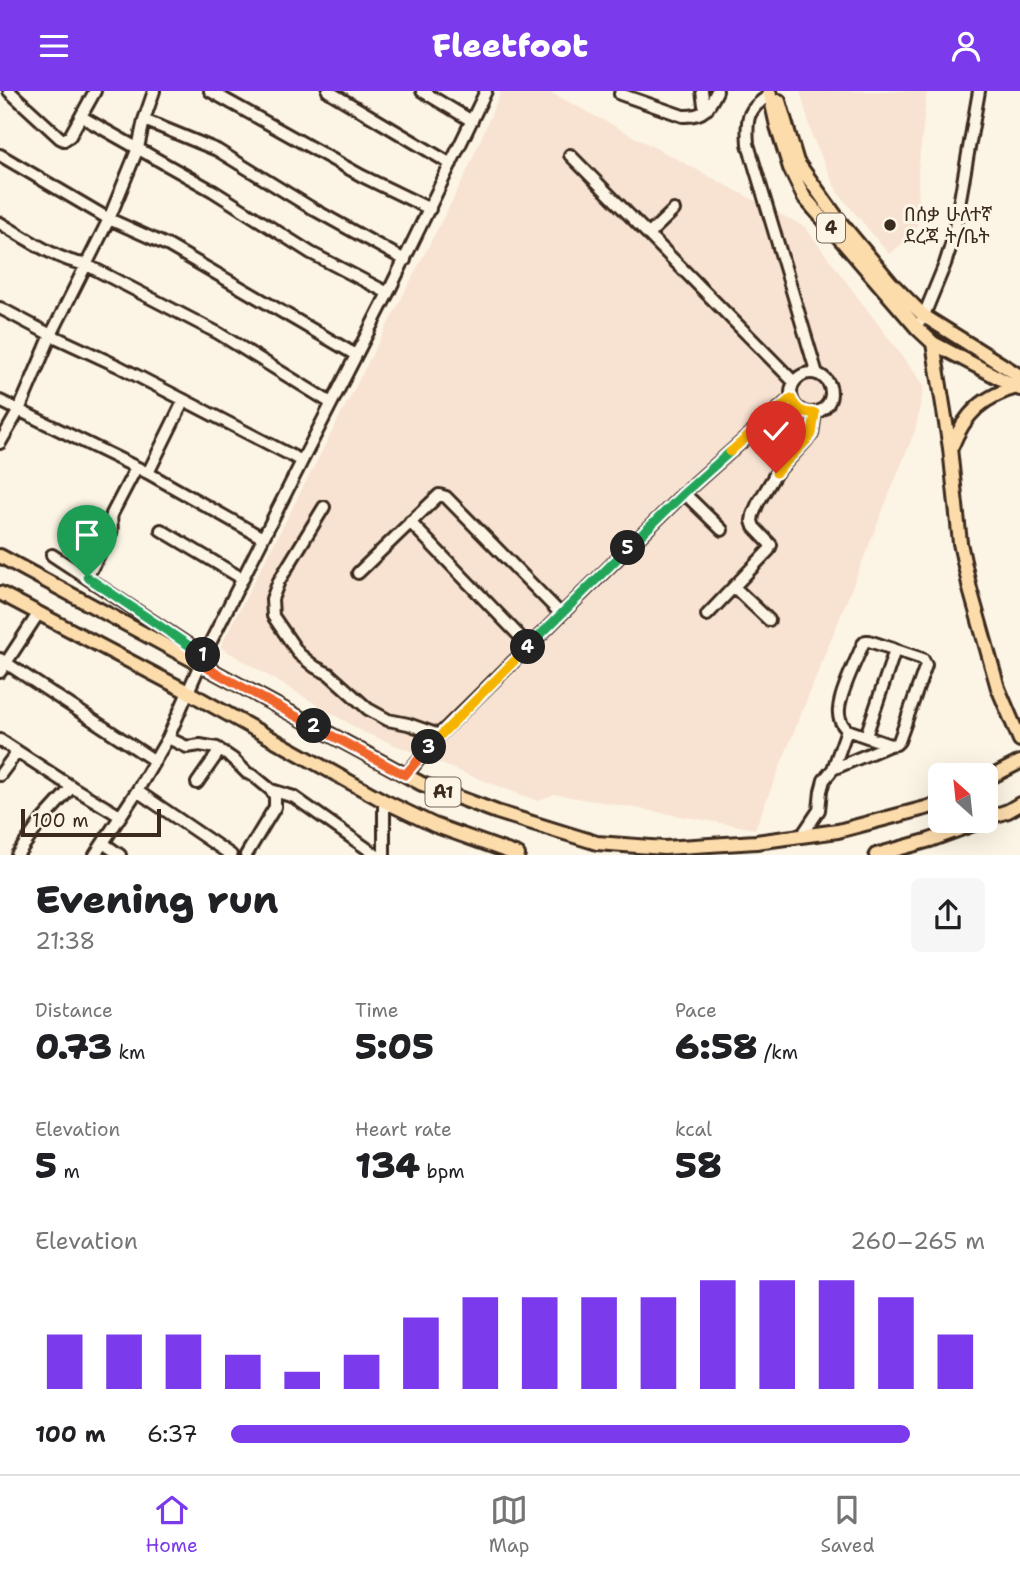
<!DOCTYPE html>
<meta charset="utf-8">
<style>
:root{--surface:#fff;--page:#f6f6f6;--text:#202124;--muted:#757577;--line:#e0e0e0;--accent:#7c3aed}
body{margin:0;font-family:"Shantell Sans","Noto Sans Ethiopic",sans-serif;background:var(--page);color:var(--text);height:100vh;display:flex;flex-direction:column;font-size:26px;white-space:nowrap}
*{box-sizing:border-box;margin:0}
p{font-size:23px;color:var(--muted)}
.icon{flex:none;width:38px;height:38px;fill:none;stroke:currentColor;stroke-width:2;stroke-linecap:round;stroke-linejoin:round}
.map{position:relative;height:764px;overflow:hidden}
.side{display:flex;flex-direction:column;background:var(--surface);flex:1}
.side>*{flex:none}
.needle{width:46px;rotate:333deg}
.buttons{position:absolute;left:928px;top:672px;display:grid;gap:14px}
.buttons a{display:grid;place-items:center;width:70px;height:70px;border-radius:10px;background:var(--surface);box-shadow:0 7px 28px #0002;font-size:35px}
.scale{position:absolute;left:21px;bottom:18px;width:140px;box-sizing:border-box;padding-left:7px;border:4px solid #3b2a1e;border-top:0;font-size:19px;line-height:24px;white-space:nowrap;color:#3b2a1e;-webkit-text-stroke:5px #fcf5e5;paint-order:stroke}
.pin{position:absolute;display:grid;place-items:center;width:60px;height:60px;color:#fff;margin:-72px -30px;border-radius:50% 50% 50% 0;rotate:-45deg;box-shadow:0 0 7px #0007}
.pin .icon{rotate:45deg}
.km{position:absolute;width:35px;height:35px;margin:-18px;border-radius:50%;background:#222;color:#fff;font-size:19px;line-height:35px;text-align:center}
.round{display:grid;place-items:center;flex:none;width:74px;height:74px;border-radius:10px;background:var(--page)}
.summary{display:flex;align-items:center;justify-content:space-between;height:119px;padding:0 35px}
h1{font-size:38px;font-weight:800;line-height:52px}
.metrics{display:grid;grid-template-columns:repeat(3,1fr);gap:10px;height:119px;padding:7px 35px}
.metrics div{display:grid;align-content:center}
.metrics b{font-size:35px;font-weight:800}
.metrics small{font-size:19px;font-weight:400}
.metrics p{font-size:19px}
.chart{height:196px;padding:14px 35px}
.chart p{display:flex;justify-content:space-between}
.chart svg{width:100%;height:126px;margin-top:7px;stroke:var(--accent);stroke-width:6}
ul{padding:0 35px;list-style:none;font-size:23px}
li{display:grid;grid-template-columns:112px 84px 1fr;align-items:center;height:52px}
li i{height:18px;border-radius:9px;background:var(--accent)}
header{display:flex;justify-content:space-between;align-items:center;height:91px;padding:0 35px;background:var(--accent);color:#fff;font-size:32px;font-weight:800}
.menu{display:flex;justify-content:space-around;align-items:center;height:98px;border-top:2px solid var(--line);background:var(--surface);font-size:19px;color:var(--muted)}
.menu a{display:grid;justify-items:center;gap:4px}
.menu .selected{color:var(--accent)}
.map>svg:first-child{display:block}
.built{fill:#f8e3d2}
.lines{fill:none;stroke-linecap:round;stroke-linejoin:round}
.minor-casing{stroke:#3b2a1e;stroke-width:16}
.major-casing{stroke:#3b2a1e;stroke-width:18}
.minor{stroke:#fcf5e5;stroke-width:10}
.major{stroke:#fddcac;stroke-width:12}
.split-1-casing{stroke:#fff;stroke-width:14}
.split-2-casing{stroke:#fff;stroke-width:14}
.split-3-casing{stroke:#fff;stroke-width:14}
.split-4-casing{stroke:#fff;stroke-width:14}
.split-5-casing{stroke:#fff;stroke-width:14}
.split-6-casing{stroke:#fff;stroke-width:14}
.split-7-casing{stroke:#fff;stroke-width:14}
.split-8-casing{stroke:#fff;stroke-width:14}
.split-1{stroke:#22a559;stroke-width:9}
.split-2{stroke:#f0652b;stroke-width:9}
.split-3{stroke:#f0652b;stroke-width:9}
.split-4{stroke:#f5b400;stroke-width:9}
.split-5{stroke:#22a559;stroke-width:9}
.split-6{stroke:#22a559;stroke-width:9}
.split-7{stroke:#f5b400;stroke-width:9}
.split-8{stroke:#f5b400;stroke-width:9}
.poi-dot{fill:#3b2a1e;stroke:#fcf5e5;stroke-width:2.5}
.labels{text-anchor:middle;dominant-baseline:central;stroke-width:6;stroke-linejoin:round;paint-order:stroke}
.shield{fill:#fcf5e5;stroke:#75675a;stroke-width:2}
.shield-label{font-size:18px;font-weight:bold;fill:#3b2a1e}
.poi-label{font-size:19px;fill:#3b2a1e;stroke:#fcf5e5;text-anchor:start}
</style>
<header><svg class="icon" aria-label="menu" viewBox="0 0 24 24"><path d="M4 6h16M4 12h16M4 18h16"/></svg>Fleetfoot<svg class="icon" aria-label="person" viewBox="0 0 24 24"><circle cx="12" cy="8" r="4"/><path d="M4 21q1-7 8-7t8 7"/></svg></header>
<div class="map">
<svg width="1020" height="764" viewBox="0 0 1020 764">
<rect width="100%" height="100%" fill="#fcf5e5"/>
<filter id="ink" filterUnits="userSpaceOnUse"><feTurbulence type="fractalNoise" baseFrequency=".0143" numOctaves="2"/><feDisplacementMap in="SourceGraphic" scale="14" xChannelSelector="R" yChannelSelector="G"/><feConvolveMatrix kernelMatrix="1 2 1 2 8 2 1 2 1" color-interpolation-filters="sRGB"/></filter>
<g filter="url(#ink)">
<path class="built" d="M 501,0 L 548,0 L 805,136 L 924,294 L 916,337 L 755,738 L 554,703 L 538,710 L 466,683 L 363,641 L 220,556 L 465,85 Z
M 800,0 L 927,0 L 918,81 L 919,130 L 910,147 L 889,163 L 838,102 L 813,48 Z"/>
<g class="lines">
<g class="minor-casing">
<path id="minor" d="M 9,0 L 60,47 L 64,49 L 70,45 L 95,0
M 210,0 L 362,85 L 430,118
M 328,0 L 451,73
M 422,0 L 472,30
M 702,0 L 704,14 L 707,18
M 620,3 L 683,25 C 704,26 709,17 717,0
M 770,4 C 747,18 746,27 748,53 L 817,283
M 82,26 L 213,100 L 311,162 L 388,202
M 144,29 L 217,59 L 313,118 L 405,169
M 0,64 L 109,128 L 169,155 L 356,264
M 570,64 L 794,291
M 0,132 C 22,145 60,171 85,173 L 218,242 L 331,312
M 649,143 L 674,119
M 0,217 L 51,244 L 118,275 L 302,370
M 922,229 L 945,173 L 953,148 L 979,0
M791 302a20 20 0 1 1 40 0a20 20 0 1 1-40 0Z
M 0,310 L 148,382 L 263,447
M 0,352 L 19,319 L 51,244 L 109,128 L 138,57 L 144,29 L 154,0
M 148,382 L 184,309
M 684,402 L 722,439
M 324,416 L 279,490 L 272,508 L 273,525 L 299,563 L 315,576 L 329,583 L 368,618 L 388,629 L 408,633 L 439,644
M 410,431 L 529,555
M 161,439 L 243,488
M 52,464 L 204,564
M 358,482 L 439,404 L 446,406 L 561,523
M 87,486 L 111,442 C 113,435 110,430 112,423 L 136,377
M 734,496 L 769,529
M 707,524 L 769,459 L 771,454 L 754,436 L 752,430 L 753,424 L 758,412 L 776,382 L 812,343 L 815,322
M 0,568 L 155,670
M 0,581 L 38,523
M 866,645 L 895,559
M 168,647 L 187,656 L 200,654 L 217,657 L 233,668 L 247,682 L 254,685 L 271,699 L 275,705 L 275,716 L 246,764
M 0,649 L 72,696 L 120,725
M 833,678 L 890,654
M 0,684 L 17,661
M 406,684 L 439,644 L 684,402 L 791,307
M 197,692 L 220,659
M 271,699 L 294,706 L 376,764
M 137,700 L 231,764
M 803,745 L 805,740 L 819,719 L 821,700 L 824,689 L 833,678 L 847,639 C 841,633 838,626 839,618 C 840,601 856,570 863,553 L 866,550 L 869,550 L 923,568 L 926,574 L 899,650 L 896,653 L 890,654 L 847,639
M 103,752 L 120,764
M 17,764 L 42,729 L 72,696
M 95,764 L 137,700 L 168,647 L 204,564 L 302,370 L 388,202 L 486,0
M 384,764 L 384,710"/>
</g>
<g class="major-casing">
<path id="major" d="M 769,0 L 777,35 L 790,77 L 804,106 L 918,238 L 933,252 L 1020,298
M 779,10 L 797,71 L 840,131 L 891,192 L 924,225 L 1020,285
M 933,252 L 950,357 L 960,452 L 970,498 L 998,597 L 1020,649
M 951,357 C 965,322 983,305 1020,295
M 0,465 L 422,693 L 497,721 L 597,752 L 664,757 L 756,751 L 838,740 L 933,715 L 940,711
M 0,502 L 188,601 L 384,710 L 434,734 L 518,764
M 985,689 L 1020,671
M 985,728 L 1008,720 L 1020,713
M 876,764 L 930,749 L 982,730"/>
</g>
<use href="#minor" class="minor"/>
<use href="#major" class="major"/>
</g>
</g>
<g class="lines" filter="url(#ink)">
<g class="split-1-casing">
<path id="split-1" d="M 87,486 L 203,564"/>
</g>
<g class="split-2-casing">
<path id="split-2" d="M 203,564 L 204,564 L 200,573 L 314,635"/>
</g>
<g class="split-3-casing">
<path id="split-3" d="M 314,635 L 405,684 L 429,656"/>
</g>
<g class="split-4-casing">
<path id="split-4" d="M 429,656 L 528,556"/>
</g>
<g class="split-5-casing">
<path id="split-5" d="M 528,556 L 628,457"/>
</g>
<g class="split-6-casing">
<path id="split-6" d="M 628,457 L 684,402 L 730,361"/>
</g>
<g class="split-7-casing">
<path id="split-7" d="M 730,361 L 791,307 C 796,318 803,323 815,322 L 812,343 L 809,347"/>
</g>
<g class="split-8-casing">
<path id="split-8" d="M 776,382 L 809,347"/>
</g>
<use href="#split-1" class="split-1"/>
<use href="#split-2" class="split-2"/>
<use href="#split-3" class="split-3"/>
<use href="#split-4" class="split-4"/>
<use href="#split-5" class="split-5"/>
<use href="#split-6" class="split-6"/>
<use href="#split-7" class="split-7"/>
<use href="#split-8" class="split-8"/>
</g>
<circle class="poi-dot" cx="890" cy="134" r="7"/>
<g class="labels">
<g class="shield">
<rect x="817" y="122.5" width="28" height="29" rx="5"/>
<rect x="425.5" y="686.5" width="35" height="29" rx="5"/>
</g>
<g class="shield-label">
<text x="831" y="137">4</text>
<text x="443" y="701">A1</text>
</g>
<g class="poi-label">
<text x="904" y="123">በሰቃ ሁለተኛ<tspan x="904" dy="22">ደረጃ ት/ቤት</tspan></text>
</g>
</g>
</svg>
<div class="buttons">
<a><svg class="needle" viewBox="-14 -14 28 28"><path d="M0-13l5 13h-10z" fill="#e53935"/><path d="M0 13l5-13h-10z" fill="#757577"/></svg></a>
</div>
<div class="scale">100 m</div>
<div class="pin" style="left:87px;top:486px;background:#1e9e55"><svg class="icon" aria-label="arrive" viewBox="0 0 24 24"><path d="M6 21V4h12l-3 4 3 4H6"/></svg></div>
<div class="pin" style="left:776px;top:382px;background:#d93025"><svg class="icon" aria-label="check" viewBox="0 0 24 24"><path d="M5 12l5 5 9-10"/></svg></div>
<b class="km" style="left:203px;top:564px">1</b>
<b class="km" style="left:314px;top:635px">2</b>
<b class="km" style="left:429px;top:656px">3</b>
<b class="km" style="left:528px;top:556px">4</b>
<b class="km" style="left:628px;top:457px">5</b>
</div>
<section class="side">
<div class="summary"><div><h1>Evening run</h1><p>21:38</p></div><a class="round"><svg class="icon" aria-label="share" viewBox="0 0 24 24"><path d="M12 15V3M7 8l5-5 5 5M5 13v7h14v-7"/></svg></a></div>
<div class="metrics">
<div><p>Distance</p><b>0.73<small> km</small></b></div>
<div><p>Time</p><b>5:05</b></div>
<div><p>Pace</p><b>6:58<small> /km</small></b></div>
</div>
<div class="metrics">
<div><p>Elevation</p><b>5<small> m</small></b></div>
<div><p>Heart rate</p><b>134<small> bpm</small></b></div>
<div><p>kcal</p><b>58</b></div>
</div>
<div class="chart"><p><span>Elevation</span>260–265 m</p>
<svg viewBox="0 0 160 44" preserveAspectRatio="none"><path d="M5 44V25M15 44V25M25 44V25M35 44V32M45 44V38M55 44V32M65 44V19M75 44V12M85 44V12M95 44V12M105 44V12M115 44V6M125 44V6M135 44V6M145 44V12M155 44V25"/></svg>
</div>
<ul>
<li><b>100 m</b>6:37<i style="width:90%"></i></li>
</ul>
</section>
<nav class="menu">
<a class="selected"><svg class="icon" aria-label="home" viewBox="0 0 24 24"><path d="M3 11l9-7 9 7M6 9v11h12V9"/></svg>Home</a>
<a><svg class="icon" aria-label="map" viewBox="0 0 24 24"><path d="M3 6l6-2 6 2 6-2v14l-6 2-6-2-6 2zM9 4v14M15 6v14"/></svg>Map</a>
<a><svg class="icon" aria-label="saved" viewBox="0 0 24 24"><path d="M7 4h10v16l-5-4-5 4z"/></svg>Saved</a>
</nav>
